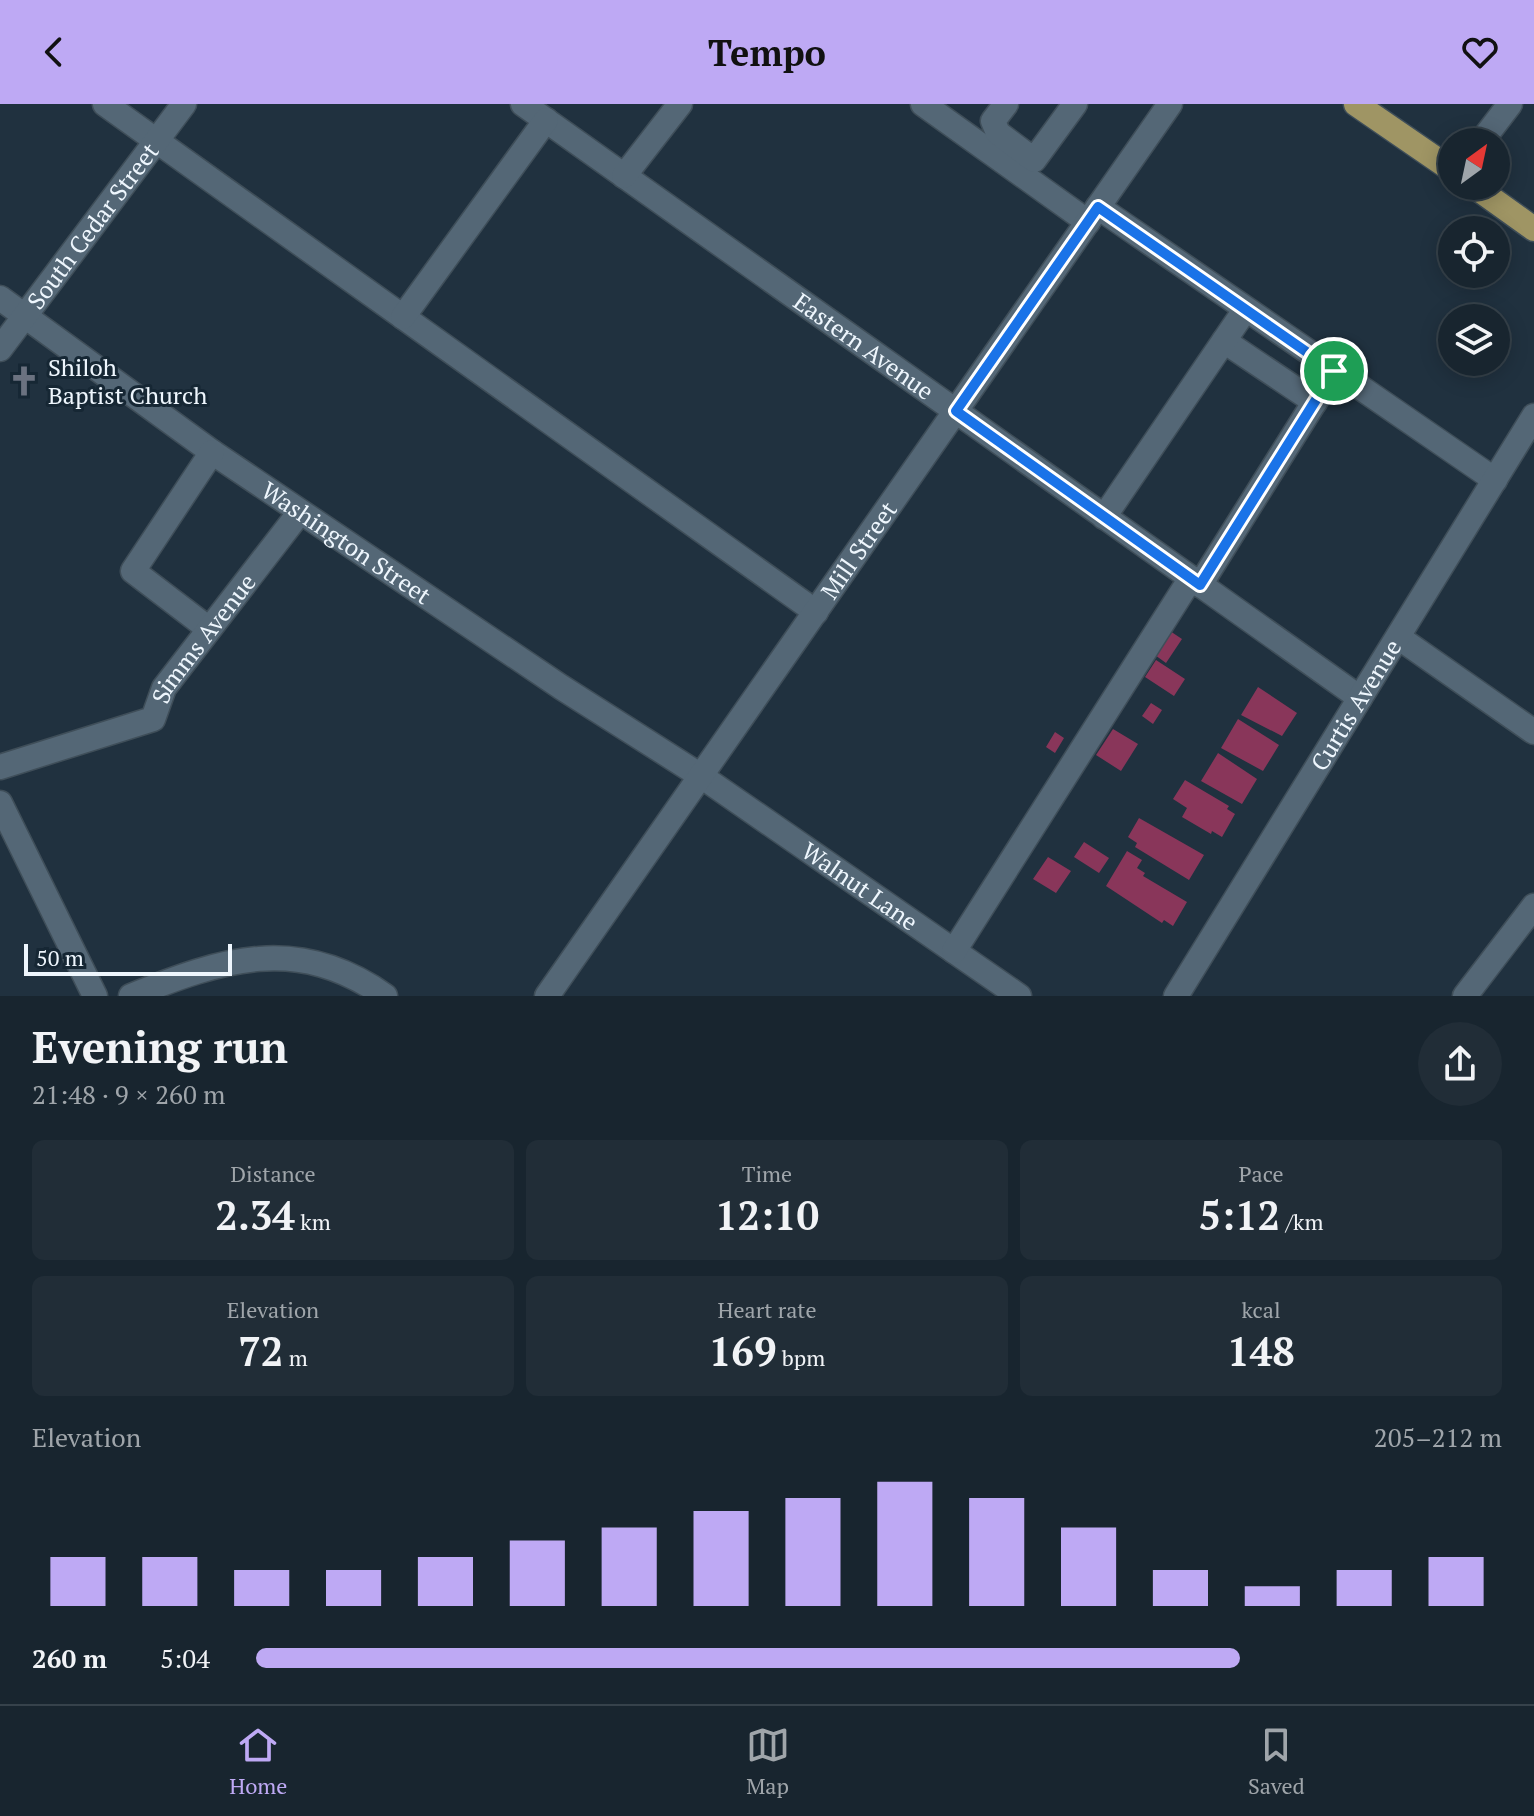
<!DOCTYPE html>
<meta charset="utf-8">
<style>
:root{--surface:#18252f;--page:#212d37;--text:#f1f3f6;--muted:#9fa5aa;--line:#36424b;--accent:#bea9f4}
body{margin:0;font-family:"PT Serif",serif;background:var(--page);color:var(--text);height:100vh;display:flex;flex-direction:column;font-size:30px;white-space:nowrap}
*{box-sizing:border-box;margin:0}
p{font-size:26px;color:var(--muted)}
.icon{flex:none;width:44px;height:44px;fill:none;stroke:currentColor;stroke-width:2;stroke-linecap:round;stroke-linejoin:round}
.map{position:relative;height:892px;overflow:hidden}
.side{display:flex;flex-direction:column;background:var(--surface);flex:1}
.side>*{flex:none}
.needle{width:52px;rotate:33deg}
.controls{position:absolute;left:1438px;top:24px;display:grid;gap:16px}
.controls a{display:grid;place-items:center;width:72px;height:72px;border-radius:50%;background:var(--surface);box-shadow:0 4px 20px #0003,0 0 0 2px var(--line);font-size:40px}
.scale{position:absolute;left:24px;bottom:20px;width:208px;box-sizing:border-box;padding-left:8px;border:4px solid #eef6fd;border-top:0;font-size:22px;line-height:28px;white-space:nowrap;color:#eef6fd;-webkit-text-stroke:6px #162734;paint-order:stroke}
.pin{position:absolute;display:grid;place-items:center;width:68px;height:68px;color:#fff;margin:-34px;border:4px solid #fff;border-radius:50%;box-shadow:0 2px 8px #0007}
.round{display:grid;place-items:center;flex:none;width:84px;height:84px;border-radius:42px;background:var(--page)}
.headline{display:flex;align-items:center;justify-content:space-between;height:136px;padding:0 32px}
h1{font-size:44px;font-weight:700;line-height:60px}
.stats{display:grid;grid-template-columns:repeat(3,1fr);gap:12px;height:136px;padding:8px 32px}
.stats div{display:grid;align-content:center;border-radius:12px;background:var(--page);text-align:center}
.stats b{font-size:40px;font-weight:700}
.stats small{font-size:22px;font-weight:400}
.stats p{font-size:22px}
.chart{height:224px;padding:16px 32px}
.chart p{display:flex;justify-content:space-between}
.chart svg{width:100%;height:144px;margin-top:8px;stroke:var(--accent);stroke-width:6}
ul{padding:0 32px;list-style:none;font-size:26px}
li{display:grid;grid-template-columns:128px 96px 1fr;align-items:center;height:60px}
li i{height:20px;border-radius:10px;background:var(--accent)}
header{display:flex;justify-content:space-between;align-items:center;height:104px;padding:0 32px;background:var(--accent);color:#111;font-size:36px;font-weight:700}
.dock{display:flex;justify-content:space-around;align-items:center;height:112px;border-top:2px solid var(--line);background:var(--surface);font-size:22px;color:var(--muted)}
.dock a{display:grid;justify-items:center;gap:4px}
.dock .selected{color:var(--accent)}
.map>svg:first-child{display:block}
.building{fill:#89365a}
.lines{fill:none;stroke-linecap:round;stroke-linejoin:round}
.minor-casing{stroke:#3f4e59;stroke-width:27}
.major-casing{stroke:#3f4e59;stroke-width:27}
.minor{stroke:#546776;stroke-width:24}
.major{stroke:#9f9564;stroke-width:24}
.route-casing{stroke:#fff;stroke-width:16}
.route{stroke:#1a73e8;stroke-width:10}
.labels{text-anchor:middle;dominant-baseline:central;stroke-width:6;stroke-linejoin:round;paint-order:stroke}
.street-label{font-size:24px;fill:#eef6fd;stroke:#162734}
.poi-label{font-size:24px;fill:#eef6fd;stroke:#162734;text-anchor:start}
</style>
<header><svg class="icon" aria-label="back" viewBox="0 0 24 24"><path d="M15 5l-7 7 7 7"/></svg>Tempo<svg class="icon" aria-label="heart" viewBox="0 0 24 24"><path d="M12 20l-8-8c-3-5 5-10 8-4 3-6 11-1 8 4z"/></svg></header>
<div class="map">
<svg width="1534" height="892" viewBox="0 0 1534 892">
<rect width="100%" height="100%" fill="#20313f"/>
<path class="building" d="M 1164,523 L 1182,535 L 1166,559 L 1148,546 Z
M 1156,556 L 1185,575 L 1174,592 L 1145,573 Z
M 1258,583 L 1297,609 L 1282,632 L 1241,611 Z
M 1151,599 L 1162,606 L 1153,620 L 1142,612 Z
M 1238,615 L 1279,641 L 1263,667 L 1221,644 Z
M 1113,625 L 1138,640 L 1121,667 L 1096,651 Z
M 1055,628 L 1064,634 L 1055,649 L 1046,643 Z
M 1218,649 L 1257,675 L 1242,700 L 1201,677 Z
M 1185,676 L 1229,702 L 1227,705 L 1235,710 L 1222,733 L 1212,727 L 1211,730 L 1182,713 L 1187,704 L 1173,695 Z
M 1139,714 L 1204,751 L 1189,776 L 1135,743 L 1137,739 L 1128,733 Z
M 1084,738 L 1109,754 L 1099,769 L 1074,753 Z
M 1127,747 L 1142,756 L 1137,764 L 1145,769 L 1143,772 L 1187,798 L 1173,822 L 1164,816 L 1162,819 L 1106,782 Z
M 1048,753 L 1071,767 L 1056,789 L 1033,775 Z"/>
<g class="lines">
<g class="minor-casing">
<g id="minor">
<path d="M 105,0 L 816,508"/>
<path id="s1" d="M 523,0 L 1360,594"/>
<path d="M 923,0 L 1088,118"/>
<path d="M 1006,0 L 993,17 L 998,29 L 1034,56 L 1075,0"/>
<path d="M 1481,38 L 1510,0"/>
<path d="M 624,72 L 680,0"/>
<path d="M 1098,103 L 1495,376"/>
<path id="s2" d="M 0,194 L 212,348 L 561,583 L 701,672 L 1019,892"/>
<path d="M 403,213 L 546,16"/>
<path d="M 1224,237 L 1315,298"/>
<path id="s3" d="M 0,245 L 184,0"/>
<path d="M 1104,413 L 1245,206"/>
<path d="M 1200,481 L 1334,267"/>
<path d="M 209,525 L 133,467 L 212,348"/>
<path d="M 1398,533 L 1534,628"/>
<path id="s4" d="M 0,663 L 153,615 L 164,584 L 300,408"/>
<path d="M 0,699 L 95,892"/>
<path d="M 954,847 L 1191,474"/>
<path d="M 131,892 C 222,855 298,830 385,892"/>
<path id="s5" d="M 547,892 L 1170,0"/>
<path id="s6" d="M 1176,892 L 1534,312"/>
<path d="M 1465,892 L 1534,802"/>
</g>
</g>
<g class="major-casing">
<path id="major" d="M 1356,0 L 1452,66
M 1474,82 L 1534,125"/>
</g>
<use href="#minor" class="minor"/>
<use href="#major" class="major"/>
</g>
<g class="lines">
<g class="route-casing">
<path id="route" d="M 1098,103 L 1334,267 L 1200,481 L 956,307 Z"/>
</g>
<use href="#route" class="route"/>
</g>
<defs>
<g id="church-bare" transform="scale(2.4)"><path d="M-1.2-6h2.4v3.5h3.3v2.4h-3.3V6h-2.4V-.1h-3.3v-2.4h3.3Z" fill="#6b7280" stroke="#162734" stroke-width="2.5" paint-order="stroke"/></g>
</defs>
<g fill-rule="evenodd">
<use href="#church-bare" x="24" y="277"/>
</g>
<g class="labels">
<g class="street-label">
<text stroke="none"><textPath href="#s3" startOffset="154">South Cedar Street</textPath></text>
<text stroke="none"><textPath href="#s1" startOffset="418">Eastern Avenue</textPath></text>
<text stroke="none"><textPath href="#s2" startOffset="424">Washington Street</textPath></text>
<text stroke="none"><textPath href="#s5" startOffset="544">Mill Street</textPath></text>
<text stroke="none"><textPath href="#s4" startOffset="256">Simms Avenue</textPath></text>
<text stroke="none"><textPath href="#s6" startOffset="342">Curtis Avenue</textPath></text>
<text stroke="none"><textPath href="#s2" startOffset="1042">Walnut Lane</textPath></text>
</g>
<g class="poi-label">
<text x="48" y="263">Shiloh<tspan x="48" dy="28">Baptist Church</tspan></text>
</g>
</g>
</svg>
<div class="controls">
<a><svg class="needle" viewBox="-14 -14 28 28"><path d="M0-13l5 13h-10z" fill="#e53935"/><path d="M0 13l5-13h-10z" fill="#9fa5aa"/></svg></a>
<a><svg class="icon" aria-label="locate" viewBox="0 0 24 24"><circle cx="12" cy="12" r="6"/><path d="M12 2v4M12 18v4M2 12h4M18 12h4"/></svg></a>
<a><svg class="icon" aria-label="layers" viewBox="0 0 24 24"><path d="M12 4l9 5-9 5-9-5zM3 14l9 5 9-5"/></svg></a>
</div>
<div class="scale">50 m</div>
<div class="pin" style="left:1334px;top:267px;background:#1e9e55"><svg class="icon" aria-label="arrive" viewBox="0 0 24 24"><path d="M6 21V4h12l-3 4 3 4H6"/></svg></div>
</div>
<section class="side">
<div class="headline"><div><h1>Evening run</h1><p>21:48 · 9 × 260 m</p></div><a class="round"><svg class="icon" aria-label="share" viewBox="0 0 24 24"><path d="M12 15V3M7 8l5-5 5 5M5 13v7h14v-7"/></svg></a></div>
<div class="stats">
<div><p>Distance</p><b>2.34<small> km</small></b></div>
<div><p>Time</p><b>12:10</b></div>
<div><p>Pace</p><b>5:12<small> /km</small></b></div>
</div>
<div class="stats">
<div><p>Elevation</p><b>72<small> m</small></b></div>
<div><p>Heart rate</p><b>169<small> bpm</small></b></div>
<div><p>kcal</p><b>148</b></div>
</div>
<div class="chart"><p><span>Elevation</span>205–212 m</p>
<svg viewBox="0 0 160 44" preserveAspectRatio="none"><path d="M5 44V29M15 44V29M25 44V33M35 44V33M45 44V29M55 44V24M65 44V20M75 44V15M85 44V11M95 44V6M105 44V11M115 44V20M125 44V33M135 44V38M145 44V33M155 44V29"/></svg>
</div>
<ul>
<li><b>260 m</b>5:04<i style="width:79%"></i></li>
</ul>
</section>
<nav class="dock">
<a class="selected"><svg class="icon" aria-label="home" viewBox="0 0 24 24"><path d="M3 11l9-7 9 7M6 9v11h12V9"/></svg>Home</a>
<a><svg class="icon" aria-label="map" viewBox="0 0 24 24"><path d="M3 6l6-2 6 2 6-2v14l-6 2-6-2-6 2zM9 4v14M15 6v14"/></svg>Map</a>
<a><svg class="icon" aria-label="saved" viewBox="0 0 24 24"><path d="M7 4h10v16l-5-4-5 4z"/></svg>Saved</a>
</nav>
